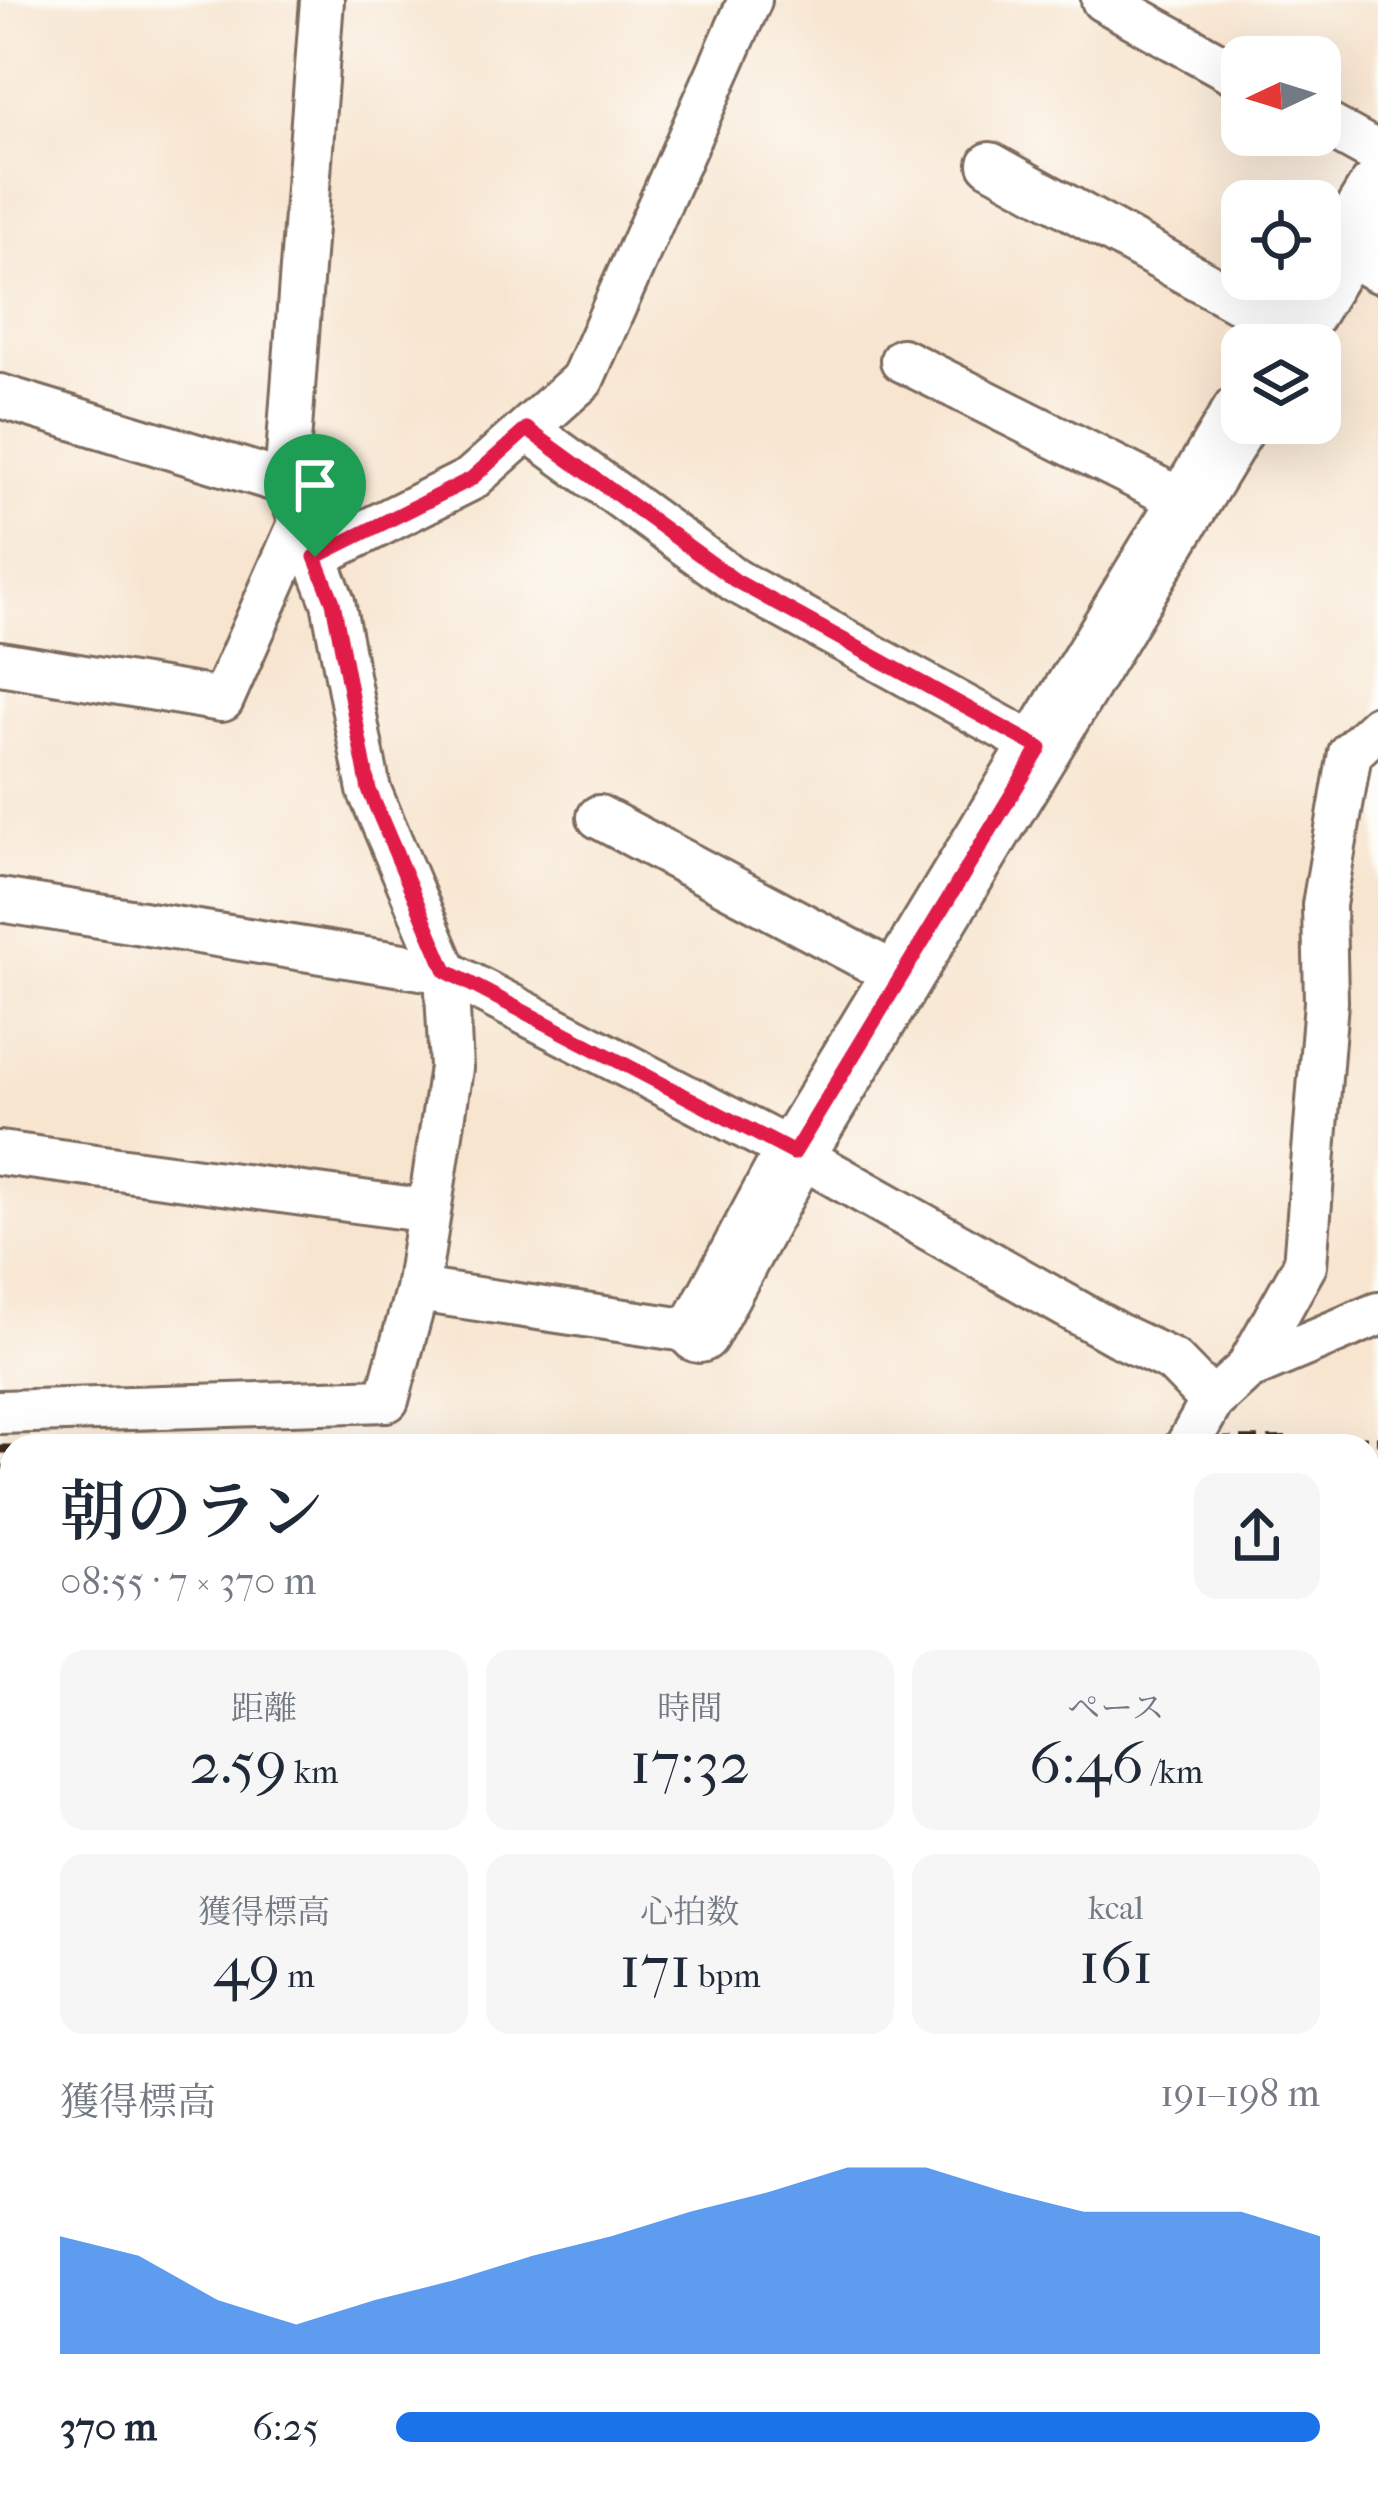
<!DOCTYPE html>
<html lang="ja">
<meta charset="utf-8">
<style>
:root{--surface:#fff;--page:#f6f6f7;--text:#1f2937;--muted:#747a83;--accent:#1a73e8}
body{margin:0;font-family:"IM FELL French Canon","Noto Serif JP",serif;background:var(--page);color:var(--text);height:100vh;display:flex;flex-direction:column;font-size:45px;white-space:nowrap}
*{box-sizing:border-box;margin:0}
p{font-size:39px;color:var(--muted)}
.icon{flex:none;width:66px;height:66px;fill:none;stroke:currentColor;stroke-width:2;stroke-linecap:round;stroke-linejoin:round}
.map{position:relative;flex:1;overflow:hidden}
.side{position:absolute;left:0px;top:1434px;width:1380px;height:1065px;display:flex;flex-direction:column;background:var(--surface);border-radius:36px 36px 0 0;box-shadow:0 12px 48px #0002}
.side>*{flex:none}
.needle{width:78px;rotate:266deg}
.buttons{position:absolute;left:1221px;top:36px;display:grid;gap:24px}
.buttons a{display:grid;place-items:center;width:120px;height:120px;border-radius:24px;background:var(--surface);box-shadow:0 12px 48px #0002;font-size:60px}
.pin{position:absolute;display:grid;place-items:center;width:102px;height:102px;color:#fff;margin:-123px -51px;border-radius:50% 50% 50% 0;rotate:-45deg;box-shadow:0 0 12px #0007}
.pin .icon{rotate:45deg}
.round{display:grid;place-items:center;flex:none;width:126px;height:126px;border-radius:24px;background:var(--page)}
.head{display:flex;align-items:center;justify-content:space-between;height:204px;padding:0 60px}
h1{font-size:66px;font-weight:600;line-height:90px}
.figures{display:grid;grid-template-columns:repeat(3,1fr);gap:18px;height:204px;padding:12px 60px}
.figures div{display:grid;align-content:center;border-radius:24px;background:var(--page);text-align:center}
.figures b{font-size:60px;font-weight:600}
.figures small{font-size:33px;font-weight:400}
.figures p{font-size:33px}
.chart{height:336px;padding:24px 60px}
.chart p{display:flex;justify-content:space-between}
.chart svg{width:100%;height:216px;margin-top:12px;fill:var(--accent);opacity:.7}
ul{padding:0 60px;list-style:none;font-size:39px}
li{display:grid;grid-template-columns:192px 144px 1fr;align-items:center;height:90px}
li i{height:30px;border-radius:15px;background:var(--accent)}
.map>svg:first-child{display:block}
.built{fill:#ead1ed}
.building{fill:#d1b1f9}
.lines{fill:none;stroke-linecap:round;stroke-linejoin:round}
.street-casing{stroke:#7d6b5c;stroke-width:48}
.secondary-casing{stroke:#7d6b5c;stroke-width:66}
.street{stroke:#fff;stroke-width:42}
.secondary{stroke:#fff;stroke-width:60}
.rail{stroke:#3b2a1e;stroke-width:9;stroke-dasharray:18 9;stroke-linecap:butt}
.route-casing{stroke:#fff;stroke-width:24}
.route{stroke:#e11d48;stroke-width:15}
</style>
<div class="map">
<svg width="1378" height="2498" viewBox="0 0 1378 2498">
<rect width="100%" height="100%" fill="#fdfcf7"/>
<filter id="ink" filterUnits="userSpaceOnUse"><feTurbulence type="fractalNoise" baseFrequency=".00833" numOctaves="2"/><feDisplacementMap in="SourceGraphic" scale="24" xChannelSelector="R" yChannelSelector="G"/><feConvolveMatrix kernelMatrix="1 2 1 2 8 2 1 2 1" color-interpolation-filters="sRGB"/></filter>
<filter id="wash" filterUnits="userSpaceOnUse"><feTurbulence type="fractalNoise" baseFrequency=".004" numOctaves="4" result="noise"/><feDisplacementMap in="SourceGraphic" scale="48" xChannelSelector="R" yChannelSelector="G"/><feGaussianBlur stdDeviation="2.7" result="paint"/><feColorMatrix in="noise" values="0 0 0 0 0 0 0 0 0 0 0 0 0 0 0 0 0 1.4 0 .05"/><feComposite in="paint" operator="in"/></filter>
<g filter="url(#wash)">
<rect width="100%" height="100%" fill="#f7e5d0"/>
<path class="built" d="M 0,1508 L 12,1508 L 12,2487 L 161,2487 L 159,2498 L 0,2498 Z"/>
<g id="blocks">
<path class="building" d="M 0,1540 L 12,1541 L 12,1734 L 0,1732 Z
M 9,1804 L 12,1805 L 12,2059 L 0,2057 L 0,1867 Z"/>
</g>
</g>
<g filter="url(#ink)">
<use href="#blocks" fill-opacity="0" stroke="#7d6b5c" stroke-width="3"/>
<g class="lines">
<g class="street-casing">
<path id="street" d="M 322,0 L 286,483 L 333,602 L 369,790 L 446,972 L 451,1068 L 417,1290 L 699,1332
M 1103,0 L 1242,77
M 1320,121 L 1378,153
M 990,164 L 1292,331
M 1344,251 L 1378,271
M 902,360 L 1188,503
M 0,396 L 286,483
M 527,429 L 736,581 L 1040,748
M 315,557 L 471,479 L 582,380 L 750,0
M 0,663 L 222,700 L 301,521
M 599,817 L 901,977
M 0,900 L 446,972 L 795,1153 L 1118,1335 L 1173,1361 L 1212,1401
M 0,1153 L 429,1211
M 1247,1369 L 1378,1314
M 0,1412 L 387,1400 L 417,1290
M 1187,1446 L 1212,1401 L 1247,1369 L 1305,1265 L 1326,1002 L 1324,905 L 1350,753 L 1378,727
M 0,1490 L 12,1490
M 1368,1854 L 1378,1870
M 840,2487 L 843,2498
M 1308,2487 L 1322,2498
M 594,2498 L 594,2487"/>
</g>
<g class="secondary-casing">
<path id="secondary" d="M 1284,345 L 1378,191
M 699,1332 L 795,1153 L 1242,414"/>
</g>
<use href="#street" class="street"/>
<use href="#secondary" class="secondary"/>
<path class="rail" d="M 431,1446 L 1378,1440
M 0,1449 L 12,1449
M 1368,1458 L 1378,1458
M 0,1469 L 12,1469"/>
</g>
</g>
<g class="lines" filter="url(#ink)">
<g class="route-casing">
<path id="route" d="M 527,429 L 736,581 L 1040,748 L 794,1153 L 446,971 L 369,790 L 333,602 L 315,557 L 471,479 Z"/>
</g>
<use href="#route" class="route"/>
</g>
</svg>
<div class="buttons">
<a><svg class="needle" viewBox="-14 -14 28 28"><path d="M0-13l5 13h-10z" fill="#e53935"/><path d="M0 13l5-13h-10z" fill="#747a83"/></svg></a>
<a><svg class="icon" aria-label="locate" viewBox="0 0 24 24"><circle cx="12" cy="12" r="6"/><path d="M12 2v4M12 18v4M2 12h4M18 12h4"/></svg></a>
<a><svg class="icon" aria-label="layers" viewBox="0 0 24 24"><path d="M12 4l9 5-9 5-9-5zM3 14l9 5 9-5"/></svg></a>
</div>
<div class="pin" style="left:315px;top:557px;background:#1e9e55"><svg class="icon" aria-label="arrive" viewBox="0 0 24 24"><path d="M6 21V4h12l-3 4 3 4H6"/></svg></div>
<section class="side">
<div class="head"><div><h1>朝のラン</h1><p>08:55 · 7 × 370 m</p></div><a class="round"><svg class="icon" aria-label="share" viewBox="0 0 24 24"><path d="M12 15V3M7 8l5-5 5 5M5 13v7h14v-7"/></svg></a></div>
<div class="figures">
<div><p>距離</p><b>2.59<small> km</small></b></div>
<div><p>時間</p><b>17:32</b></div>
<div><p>ペース</p><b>6:46<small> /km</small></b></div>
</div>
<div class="figures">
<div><p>獲得標高</p><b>49<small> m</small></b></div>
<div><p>心拍数</p><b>171<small> bpm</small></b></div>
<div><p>kcal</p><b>161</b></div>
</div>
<div class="chart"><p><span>獲得標高</span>191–198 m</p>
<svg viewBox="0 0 160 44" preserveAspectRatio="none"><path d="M0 44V20L10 24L20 33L30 38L40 33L50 29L60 24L70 20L80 15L90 11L100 6L110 6L120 11L130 15L140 15L150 15L160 20V44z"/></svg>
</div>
<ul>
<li><b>370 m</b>6:25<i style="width:100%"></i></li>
</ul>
</section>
</div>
